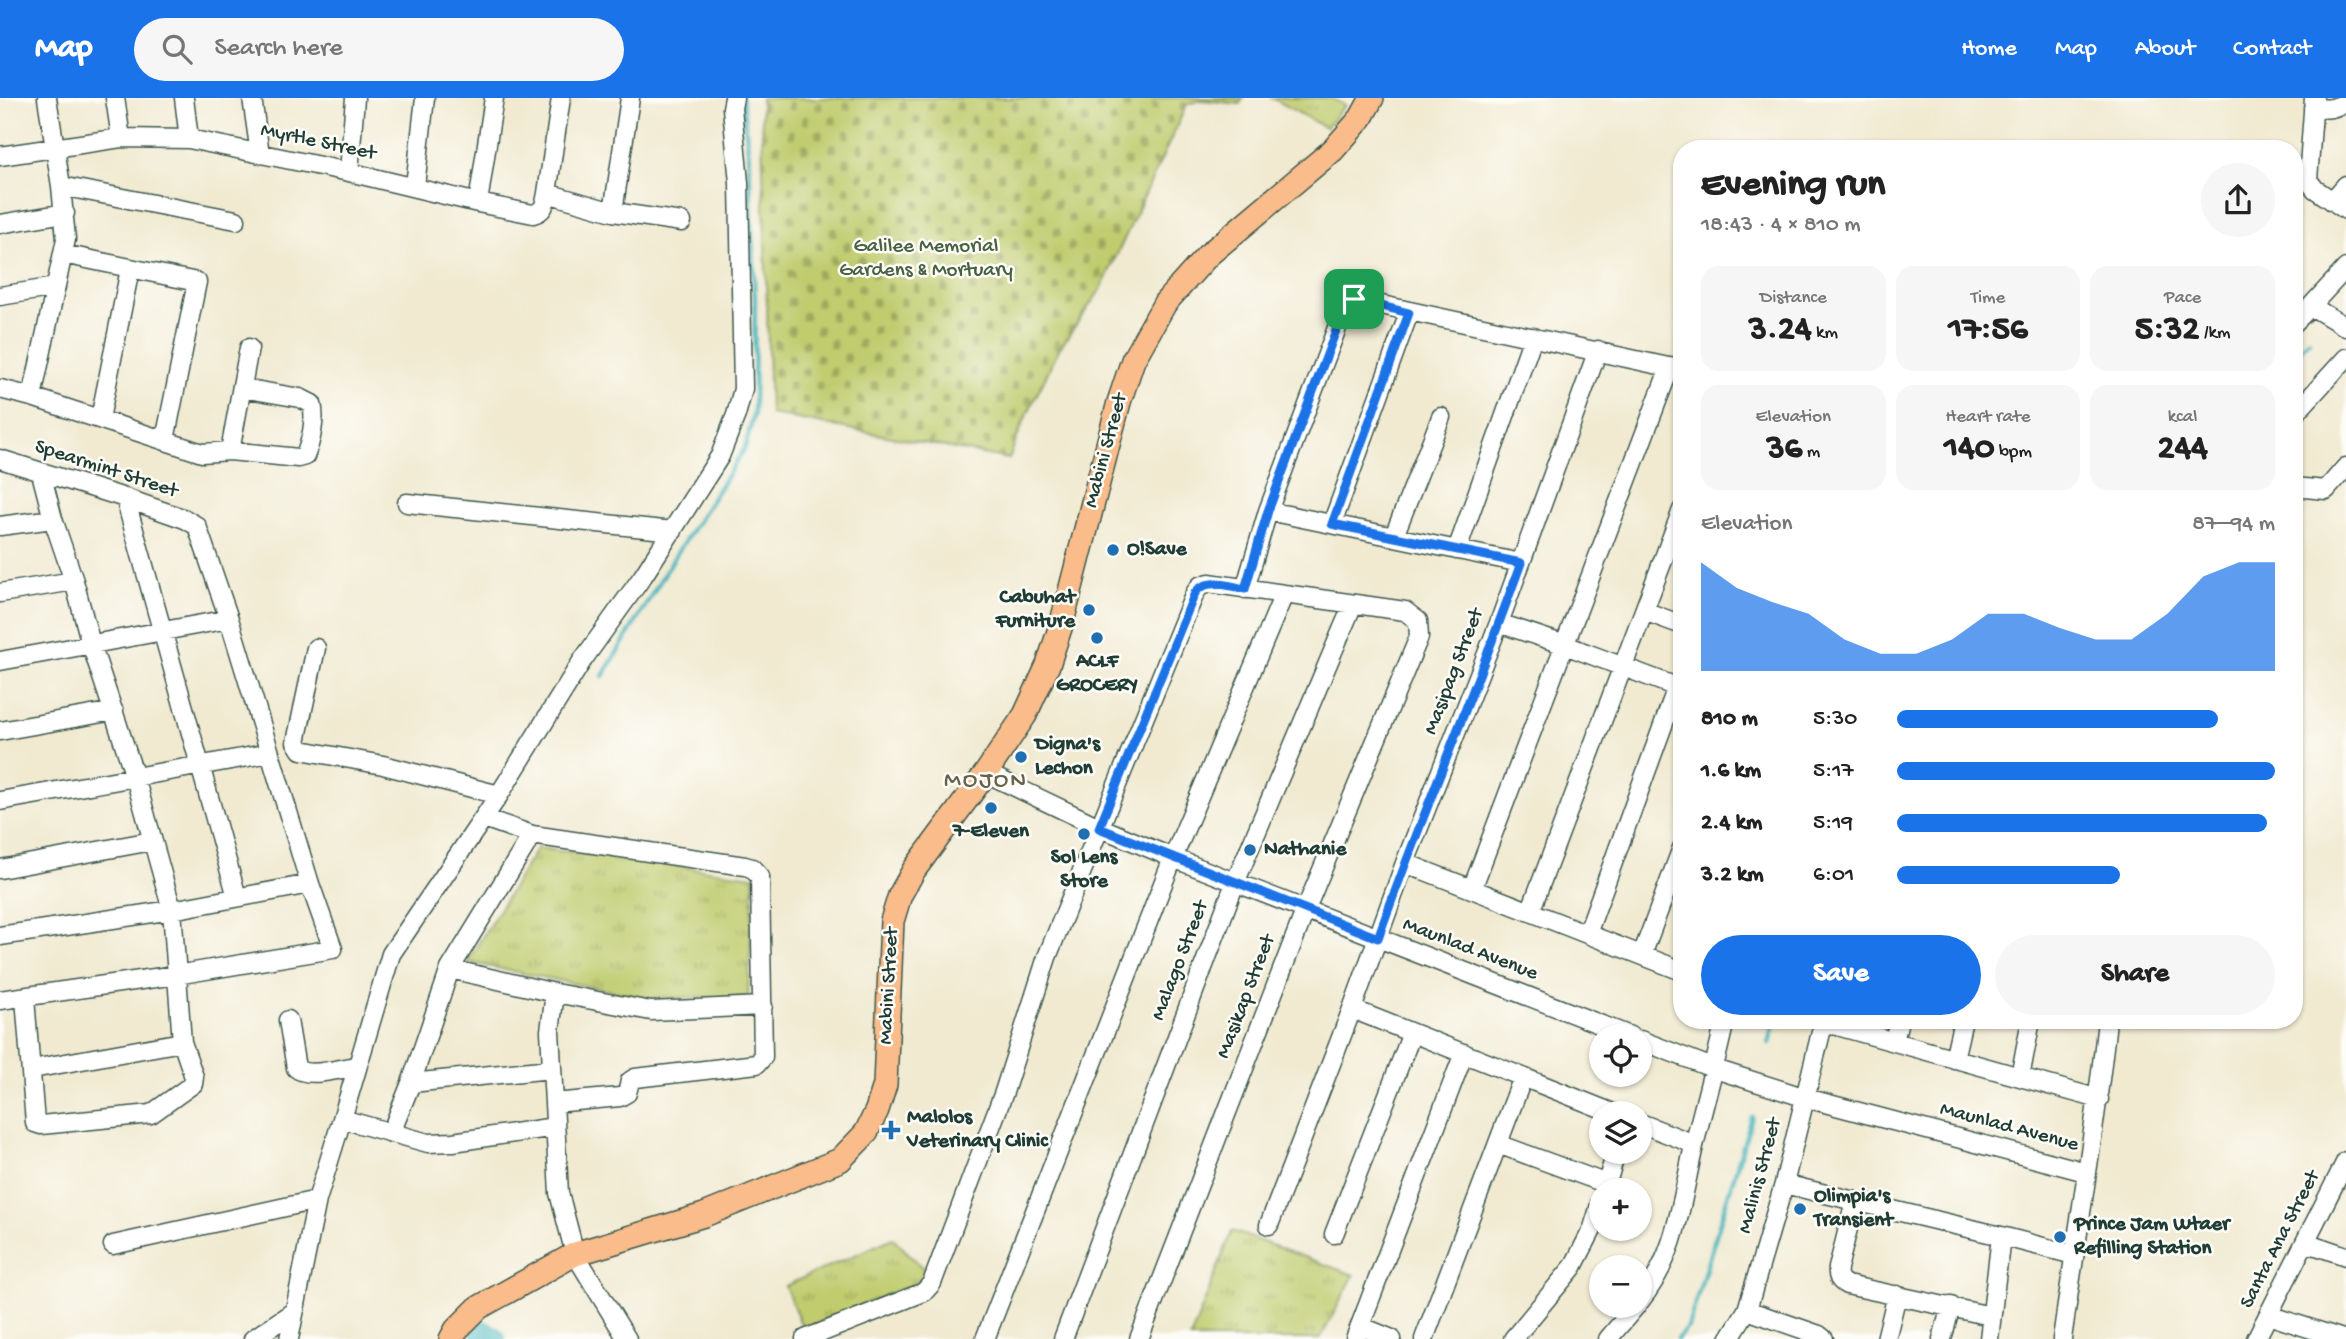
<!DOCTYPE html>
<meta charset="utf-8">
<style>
:root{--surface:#fff;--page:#f6f6f6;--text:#222;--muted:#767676;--accent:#1a73e8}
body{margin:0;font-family:"Gochi Hand",sans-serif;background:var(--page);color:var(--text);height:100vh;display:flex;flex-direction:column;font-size:26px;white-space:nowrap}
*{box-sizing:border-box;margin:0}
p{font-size:23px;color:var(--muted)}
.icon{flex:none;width:38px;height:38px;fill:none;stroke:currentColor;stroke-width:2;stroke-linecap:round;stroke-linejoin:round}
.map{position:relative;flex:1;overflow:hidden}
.panel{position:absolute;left:1673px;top:42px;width:630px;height:889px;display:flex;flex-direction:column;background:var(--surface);border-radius:28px;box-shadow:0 2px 5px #0004}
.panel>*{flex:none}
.tools{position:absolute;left:1589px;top:926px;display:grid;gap:14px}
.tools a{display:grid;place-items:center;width:63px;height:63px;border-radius:50%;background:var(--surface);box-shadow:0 2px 5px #0004;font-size:35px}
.pin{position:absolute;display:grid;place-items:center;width:60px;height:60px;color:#fff;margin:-30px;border-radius:14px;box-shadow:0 4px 10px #0006}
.round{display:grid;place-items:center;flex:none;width:74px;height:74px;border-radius:37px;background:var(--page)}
.headline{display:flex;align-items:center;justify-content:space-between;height:119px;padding:0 28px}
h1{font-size:38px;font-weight:700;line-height:52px}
.stats{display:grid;grid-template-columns:repeat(3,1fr);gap:10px;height:119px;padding:7px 28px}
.stats div{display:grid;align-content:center;border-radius:18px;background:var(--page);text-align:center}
.stats b{font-size:35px;font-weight:700}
.stats small{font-size:19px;font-weight:400}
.stats p{font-size:19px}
.chart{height:196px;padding:14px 28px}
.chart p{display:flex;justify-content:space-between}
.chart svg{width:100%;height:126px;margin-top:7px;fill:var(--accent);opacity:.7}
.primary-button{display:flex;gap:14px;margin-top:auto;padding:14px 28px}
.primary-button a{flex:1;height:80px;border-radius:42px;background:var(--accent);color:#fff;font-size:28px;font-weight:700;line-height:80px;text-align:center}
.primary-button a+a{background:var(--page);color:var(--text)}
ul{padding:0 28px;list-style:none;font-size:23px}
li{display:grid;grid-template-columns:112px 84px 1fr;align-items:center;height:52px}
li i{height:18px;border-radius:9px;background:var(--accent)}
header{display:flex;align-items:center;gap:42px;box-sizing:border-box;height:98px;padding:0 35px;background:var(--accent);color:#fff}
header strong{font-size:33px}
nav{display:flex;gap:38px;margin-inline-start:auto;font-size:24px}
.search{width:490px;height:63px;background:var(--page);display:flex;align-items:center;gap:18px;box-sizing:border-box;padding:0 24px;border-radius:38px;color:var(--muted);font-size:26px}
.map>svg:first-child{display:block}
.grass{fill:url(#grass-tufts);stroke:#708451;stroke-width:2}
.cemetery{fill:url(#cemetery-stones);stroke:#708451;stroke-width:2}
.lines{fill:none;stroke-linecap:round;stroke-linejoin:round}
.stream{stroke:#43b3bc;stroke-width:4.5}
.river{stroke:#43b3bc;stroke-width:26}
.minor-casing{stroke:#3e574c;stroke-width:21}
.major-casing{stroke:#3e574c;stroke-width:26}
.minor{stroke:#fff;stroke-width:18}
.major{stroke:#f9bc8a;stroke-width:23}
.route-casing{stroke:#fff;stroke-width:14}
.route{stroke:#1a73e8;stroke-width:9}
.poi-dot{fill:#1f6fb2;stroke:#fdfcf7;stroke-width:2.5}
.labels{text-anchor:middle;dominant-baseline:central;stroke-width:5;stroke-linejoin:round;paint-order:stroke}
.street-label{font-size:21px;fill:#1f3d34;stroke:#fdfcf7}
.park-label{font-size:21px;fill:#476142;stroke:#fdfcf7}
.poi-label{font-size:21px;font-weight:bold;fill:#1f3d34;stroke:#fdfcf7;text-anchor:start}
.quarter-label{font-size:24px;letter-spacing:2px;fill:#67624a;stroke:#fdfcf7}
</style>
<header>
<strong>Map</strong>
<div class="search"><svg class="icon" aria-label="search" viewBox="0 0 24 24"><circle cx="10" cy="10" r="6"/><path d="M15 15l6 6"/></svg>Search here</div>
<nav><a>Home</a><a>Map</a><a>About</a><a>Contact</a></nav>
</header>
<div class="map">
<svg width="2346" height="1241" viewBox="0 0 2346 1241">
<defs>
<pattern id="grass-tufts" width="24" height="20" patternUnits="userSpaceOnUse" patternTransform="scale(1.75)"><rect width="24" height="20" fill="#c0cc6e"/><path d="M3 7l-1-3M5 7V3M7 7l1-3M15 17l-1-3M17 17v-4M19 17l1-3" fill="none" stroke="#9ba75b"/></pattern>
<pattern id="cemetery-stones" width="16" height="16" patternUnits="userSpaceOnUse" patternTransform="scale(1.75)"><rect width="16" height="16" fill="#c0cc6e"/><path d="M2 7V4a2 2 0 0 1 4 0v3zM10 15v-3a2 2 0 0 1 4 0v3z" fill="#9ba75b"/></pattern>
</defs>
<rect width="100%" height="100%" fill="#fdfcf7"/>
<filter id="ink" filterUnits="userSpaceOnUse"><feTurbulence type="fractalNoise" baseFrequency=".0143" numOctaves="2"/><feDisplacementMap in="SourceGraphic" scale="14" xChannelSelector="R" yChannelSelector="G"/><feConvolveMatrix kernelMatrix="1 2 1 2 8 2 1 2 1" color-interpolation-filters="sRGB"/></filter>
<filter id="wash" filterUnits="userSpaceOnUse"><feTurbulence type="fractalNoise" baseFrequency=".00686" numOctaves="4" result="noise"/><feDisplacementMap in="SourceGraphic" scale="28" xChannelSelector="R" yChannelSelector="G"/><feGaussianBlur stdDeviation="1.57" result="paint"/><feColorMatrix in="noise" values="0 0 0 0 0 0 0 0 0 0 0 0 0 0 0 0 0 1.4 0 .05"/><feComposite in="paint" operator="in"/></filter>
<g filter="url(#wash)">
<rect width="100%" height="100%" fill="#f1ead1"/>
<path class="grass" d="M 1272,0 L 1330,0 L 1345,7 L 1326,30 Z
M 537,750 L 754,778 L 748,899 L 647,900 L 467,864 Z
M 1232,1133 L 1354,1177 L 1320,1241 L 1190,1241 Z
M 893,1140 L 928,1175 L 924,1182 L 803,1231 L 785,1188 Z"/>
<path class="cemetery" d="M 761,0 L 1243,0 L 1240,6 L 1202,2 L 1187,6 L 1101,191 L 1059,251 L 1022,327 L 1009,361 L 770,316 Z"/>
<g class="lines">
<path class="stream" d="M 2294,258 L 2309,242
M 603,578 L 672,463 L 745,350 L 754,315 L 755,201 L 749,59 L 742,0
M 1769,945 L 1775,922
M 1677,1241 L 1688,1229 L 1752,1019"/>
<path class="river" d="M 483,1241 L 483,1235 L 493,1241"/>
</g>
</g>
<g filter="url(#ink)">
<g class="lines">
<g class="minor-casing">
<path id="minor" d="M 115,0 L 121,40
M 184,0 L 189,41
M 252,0 L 260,56
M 2314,0 L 2308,82 L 2315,91 L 2346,112
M 2313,10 C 2326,11 2336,12 2346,2
M 0,58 L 121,40 L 189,41 L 349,74 L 478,105 L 533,116 C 545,113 545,105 547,95 L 561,0
M 349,74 L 355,0
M 61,88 L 236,122
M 415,88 L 425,0
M 547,95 L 613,114 L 682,124
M 2332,103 L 2346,87
M 478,105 L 494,0
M 613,114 L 630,0
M 0,126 L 65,115
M 63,156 L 197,184 L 165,342
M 0,198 L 56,189
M 2311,208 L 2346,170
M 2294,225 L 2311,208 L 2346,229
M 0,291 L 32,299 L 202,355 L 230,353 L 298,360 L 305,358 C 311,344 316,321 312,306 L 300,300 L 242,290
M 32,299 L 66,141 L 61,88 L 47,0
M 2294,317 L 2346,260
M 100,321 L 130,171
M 230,353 L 249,250
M 0,361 L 125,400 L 185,421 L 197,428 L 229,521 L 310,786 L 333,851 L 176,877 L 0,902
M 2294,389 L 2326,392 L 2346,369
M 125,400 L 237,799
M 407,405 L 673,433
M 1268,413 L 1521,465
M 1332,426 L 1409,215
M 0,428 L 53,421
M 1394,438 L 1441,319
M 1457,452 L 1533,239
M 1245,491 L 1268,413 L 1346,206 L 1354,201 L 1682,272
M 0,495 L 74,483
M 1644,513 L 1682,527
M 1499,525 L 1565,547 L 1682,591
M 316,550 L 296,644 L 301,652 L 383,667 L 499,697
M 0,563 L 229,521
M 0,633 L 114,613
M 986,675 L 1099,729 L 1173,760 L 1630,938
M 0,703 L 270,655
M 484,720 L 532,737
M 1405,765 L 1682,873
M 0,771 L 152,743
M 1472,791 L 1670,269
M 1530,814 L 1682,412
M 1587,836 L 1677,589
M 0,838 L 172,812 L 310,786
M 1642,857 L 1682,750
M 450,871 L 555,895 L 651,913 L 763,908
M 555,895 L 550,933 L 559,1095 L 575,1156 L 627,1241
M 25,900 L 35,1025 L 41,1027 L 151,1016 L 193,986 L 194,979 L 182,944 L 172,812 L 135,679 L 91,546 L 74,483 L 53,421 L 41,375
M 1352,911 L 1613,1015
M 288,922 L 296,970 C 308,981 342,970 357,968
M 1823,924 L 2099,1001
M 1640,942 L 1715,971 L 1806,1000 L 2086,1074
M 1894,944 L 1899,922
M 1954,961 L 1963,922
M 32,971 L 182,944
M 551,971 L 411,985 L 450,871 L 532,737 L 745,768 L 752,770 L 760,779 L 763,959 L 757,966 L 635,980 L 630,983 L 627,995 L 620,999 L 554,1005
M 2020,979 L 2031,922
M 342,1021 L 391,856 L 499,697 L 582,563 L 643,478 L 720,358 L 736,317 L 743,291 L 739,85 L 732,10 L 734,0
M 1640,1025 L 1694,1046
M 391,1035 L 411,985
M 1498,1046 L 1607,1086
M 1784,1086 L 1855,1103 L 1838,1170 C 1837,1179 1839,1183 1847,1187 L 1991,1218
M 1605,1092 L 1616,1054
M 1855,1103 L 2001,1138 L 1989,1241
M 1269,1127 L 1352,911 L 1405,765 L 1499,525 L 1598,252
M 1334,1136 L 1412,935
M 2001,1138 L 2074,1157
M 2305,1144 L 2346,1158
M 113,1147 L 317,1102 L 342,1021 L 428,1045 L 453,1044 L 555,1029
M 1640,1203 C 1677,1157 1681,1103 1694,1048 C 1704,1006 1716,964 1725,922
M 1747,1212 L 1819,1237 L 1824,1241
M 2268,1217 L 2343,1241
M 1360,1228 L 1392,1241
M 253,1241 L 293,1214
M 289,1241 L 317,1102
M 805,1241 L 924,1194 L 932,1185 L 1004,994 L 1047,859 L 1195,495 L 1200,488 L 1209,485 L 1284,496
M 985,1241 L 1173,760 L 1284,496 L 1405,513 L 1418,523 L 1419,539 L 1305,813 L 1139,1241
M 1063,1241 L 1235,785 L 1353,506
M 1355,1241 L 1464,955
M 1424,1241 L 1523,979
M 1513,1241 L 1573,1169 L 1593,1130 L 1601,1104
M 1608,1241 L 1636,1208
M 1729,1241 L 1747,1212 L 1784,1086 L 1824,922
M 1886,1241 L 1897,1197
M 1942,1241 L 1951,1208
M 2062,1241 C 2077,1135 2096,1029 2107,922
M 2256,1241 L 2346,1063"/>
</g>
<g class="major-casing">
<path id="major" d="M 451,1241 L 456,1232 L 478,1210 L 575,1156 L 704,1117 L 840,1062 L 866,1035 L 877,1012 L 885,987 L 892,823 L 900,797 L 914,772 L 986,675 L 1025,617 L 1048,567 L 1062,524 L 1119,304 L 1133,262 L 1165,205 L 1208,157 L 1333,52 L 1361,20 L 1372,0"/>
</g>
<use href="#minor" class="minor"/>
<use href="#major" class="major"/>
</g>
</g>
<g class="lines" filter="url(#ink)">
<g class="route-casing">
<path id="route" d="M 1354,201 L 1409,215 L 1332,426 L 1521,465 C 1476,591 1423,714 1378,840 L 1099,730 L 1195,495 C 1207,479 1228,488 1245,491 L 1268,413 L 1346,206 Z"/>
</g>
<use href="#route" class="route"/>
</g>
<g class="poi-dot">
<circle cx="1113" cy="452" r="7"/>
<circle cx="1089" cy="512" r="7"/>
<circle cx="1097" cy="540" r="7"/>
<circle cx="1021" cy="659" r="7"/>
<circle cx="991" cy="710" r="7"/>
<circle cx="1084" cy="736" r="7"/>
<circle cx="1250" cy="752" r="7"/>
<path d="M887.5 1021.5h7v7h7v7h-7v7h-7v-7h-7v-7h7z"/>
<circle cx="1800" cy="1111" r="7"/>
<circle cx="2060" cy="1139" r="7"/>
</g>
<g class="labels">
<g class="street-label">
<text transform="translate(318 45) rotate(12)">Myrtle Street</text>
<text transform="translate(1107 353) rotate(-75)">Mabini Street</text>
<text transform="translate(106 372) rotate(18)">Spearmint Street</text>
<text transform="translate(1455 574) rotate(-69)">Masipag Street</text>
<text transform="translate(1470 852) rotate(21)">Maunlad Avenue</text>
<text transform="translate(1181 863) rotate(-69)">Malago Street</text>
<text transform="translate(890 888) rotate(-87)">Mabini Street</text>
<text transform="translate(1247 899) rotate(-69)">Masikap Street</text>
<text transform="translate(2009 1030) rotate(15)">Maunlad Avenue</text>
<text transform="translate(1761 1078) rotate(-75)">Malinis Street</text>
<text transform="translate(2281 1142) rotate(-63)">Santa Ana Street</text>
</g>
<g class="park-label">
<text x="926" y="149">Galilee Memorial<tspan x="926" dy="24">Gardens &amp; Mortuary</tspan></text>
</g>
<g class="poi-label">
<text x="1127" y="452">O!Save</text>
<text x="1075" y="500" text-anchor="end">Cabuhat<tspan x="1075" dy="24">Furniture</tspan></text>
<text x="1097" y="564" text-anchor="middle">ACLF<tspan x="1097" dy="24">GROCERY</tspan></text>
<text x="1035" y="647">Digna's<tspan x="1035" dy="24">Lechon</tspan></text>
<text x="991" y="734" text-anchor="middle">7-Eleven</text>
<text x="1264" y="752">Nathanie</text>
<text x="1084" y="760" text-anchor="middle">Sol Lens<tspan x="1084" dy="24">Store</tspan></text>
<text x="907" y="1020">Malolos<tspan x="907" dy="24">Veterinary Clinic</tspan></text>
<text x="1814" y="1099">Olimpia's<tspan x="1814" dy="24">Transient</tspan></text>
<text x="2074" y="1127">Prince Jam Wtaer<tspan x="2074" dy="24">Refilling Station</tspan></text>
</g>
<g class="quarter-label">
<text x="986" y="683">MOJON</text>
</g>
</g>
</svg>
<div class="tools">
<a><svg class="icon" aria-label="locate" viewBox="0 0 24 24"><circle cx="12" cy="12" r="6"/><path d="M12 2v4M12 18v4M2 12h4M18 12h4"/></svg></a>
<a><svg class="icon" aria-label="layers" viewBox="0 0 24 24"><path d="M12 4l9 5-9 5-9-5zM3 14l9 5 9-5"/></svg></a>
<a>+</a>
<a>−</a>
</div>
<div class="pin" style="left:1354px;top:201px;background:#1e9e55"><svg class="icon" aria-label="arrive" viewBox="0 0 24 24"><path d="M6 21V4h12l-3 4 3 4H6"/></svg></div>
<section class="panel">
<div class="headline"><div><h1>Evening run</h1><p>18:43 · 4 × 810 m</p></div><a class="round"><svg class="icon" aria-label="share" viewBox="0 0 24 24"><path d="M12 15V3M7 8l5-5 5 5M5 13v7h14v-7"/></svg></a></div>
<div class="stats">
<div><p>Distance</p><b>3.24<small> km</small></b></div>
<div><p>Time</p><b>17:56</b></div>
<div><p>Pace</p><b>5:32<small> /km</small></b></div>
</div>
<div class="stats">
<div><p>Elevation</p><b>36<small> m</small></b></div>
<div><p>Heart rate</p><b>140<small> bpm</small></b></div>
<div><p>kcal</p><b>244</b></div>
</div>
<div class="chart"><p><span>Elevation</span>87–94 m</p>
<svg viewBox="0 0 160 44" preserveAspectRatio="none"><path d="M0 44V6L10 15L20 20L30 24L40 33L50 38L60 38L70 33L80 24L90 24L100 29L110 33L120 33L130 24L140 11L150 6L160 6V44z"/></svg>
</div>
<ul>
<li><b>810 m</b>5:30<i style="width:85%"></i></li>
<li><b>1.6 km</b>5:17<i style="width:100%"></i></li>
<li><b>2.4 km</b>5:19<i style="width:98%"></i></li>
<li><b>3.2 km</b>6:01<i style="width:59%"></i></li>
</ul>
<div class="primary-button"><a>Save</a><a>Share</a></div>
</section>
</div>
